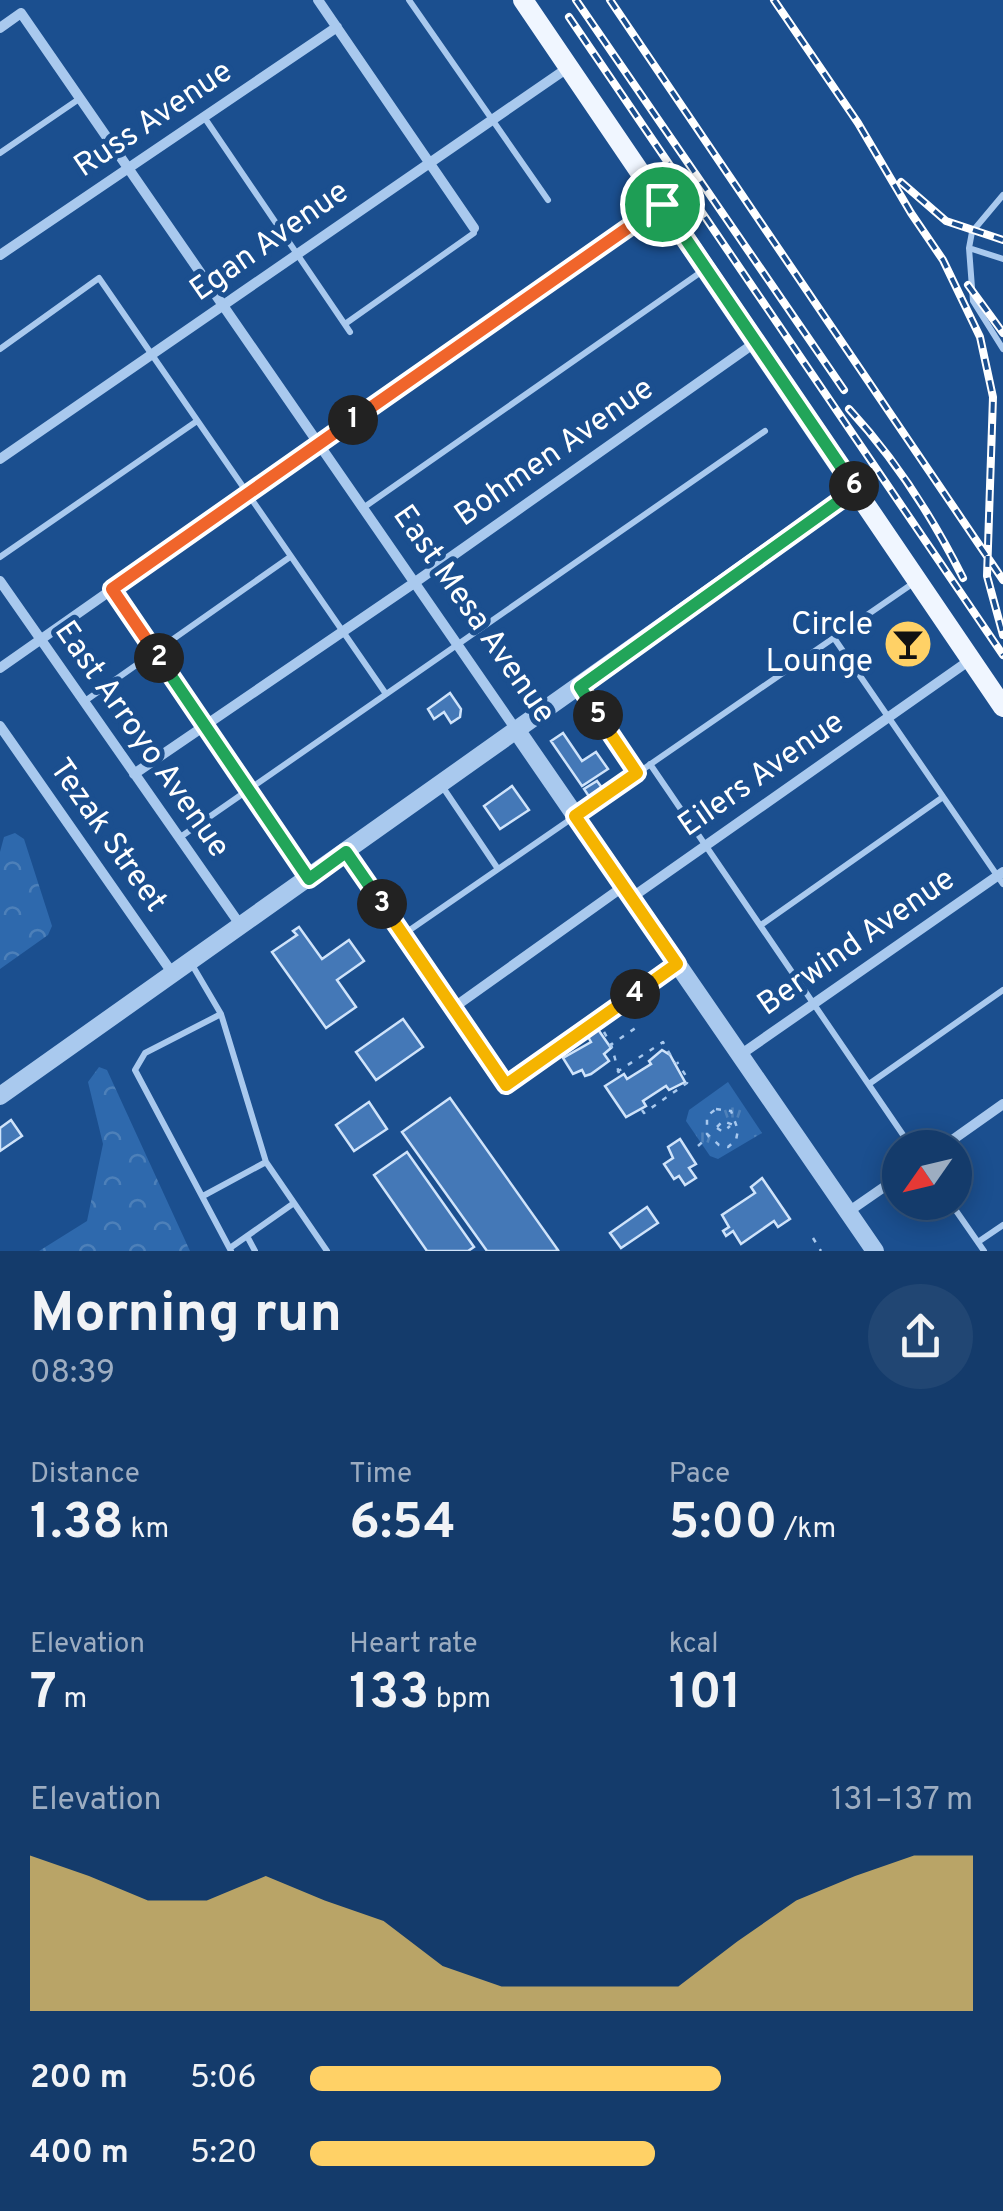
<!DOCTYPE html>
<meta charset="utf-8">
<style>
:root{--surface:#143b6b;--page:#214673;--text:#f1f3f6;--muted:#9dadc1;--line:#33557e;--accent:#ffd166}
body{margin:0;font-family:Overpass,sans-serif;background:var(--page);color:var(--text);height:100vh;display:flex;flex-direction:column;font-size:38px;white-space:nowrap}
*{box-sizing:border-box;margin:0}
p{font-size:32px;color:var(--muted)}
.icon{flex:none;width:55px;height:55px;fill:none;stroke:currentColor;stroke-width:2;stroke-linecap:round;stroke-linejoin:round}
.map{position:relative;height:1251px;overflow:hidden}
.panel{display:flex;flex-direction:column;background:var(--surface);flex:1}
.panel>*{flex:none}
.needle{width:65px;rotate:236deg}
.buttons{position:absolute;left:882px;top:1130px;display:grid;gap:20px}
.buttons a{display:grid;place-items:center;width:90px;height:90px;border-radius:50%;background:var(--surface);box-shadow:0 5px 25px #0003,0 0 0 2px var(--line);font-size:50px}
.pin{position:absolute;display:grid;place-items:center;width:85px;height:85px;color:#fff;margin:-42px;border:5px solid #fff;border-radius:50%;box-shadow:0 2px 10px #0007}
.km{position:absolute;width:50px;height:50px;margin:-25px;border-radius:50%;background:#222;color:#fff;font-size:28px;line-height:50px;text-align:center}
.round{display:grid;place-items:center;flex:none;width:105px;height:105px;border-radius:52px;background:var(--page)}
.overview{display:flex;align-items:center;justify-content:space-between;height:170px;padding:0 30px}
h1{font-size:55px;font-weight:700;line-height:75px}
.figures{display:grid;grid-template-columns:repeat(3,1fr);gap:15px;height:170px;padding:10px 30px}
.figures div{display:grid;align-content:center}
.figures b{font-size:50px;font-weight:700}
.figures small{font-size:28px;font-weight:400}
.figures p{font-size:28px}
.chart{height:280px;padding:20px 30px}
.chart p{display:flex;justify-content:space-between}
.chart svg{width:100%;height:180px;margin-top:10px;fill:var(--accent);opacity:.7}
ul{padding:0 30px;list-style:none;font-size:32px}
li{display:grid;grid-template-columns:160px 120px 1fr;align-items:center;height:75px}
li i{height:25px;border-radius:12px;background:var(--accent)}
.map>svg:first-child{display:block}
.forest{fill:url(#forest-crowns)}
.park{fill:url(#park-tufts)}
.building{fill:#4478b7;stroke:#cfe3fa;stroke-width:2.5}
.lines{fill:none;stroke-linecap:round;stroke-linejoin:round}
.path{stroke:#a9c9ee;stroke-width:2.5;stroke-dasharray:5 8;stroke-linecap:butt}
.service{stroke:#a9c9ee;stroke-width:6}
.minor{stroke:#a9c9ee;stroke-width:10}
.tertiary{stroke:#a9c9ee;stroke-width:18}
.primary{stroke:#f0f6ff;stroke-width:20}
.rail-casing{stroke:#fff;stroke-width:8}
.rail{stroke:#1b4f8f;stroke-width:4;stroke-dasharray:11;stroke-linecap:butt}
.split-1-casing{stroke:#fff;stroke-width:20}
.split-2-casing{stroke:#fff;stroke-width:20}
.split-3-casing{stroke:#fff;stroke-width:20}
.split-4-casing{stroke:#fff;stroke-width:20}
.split-5-casing{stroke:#fff;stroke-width:20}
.split-6-casing{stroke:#fff;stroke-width:20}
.split-7-casing{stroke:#fff;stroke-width:20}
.split-1{stroke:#f0652b;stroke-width:12}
.split-2{stroke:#f0652b;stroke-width:12}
.split-3{stroke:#22a559;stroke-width:12}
.split-4{stroke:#f5b400;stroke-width:12}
.split-5{stroke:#f5b400;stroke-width:12}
.split-6{stroke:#22a559;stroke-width:12}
.split-7{stroke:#22a559;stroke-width:12}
.labels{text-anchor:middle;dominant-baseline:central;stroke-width:10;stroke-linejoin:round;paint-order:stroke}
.street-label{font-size:32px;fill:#fff;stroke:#1b4f8f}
.poi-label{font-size:32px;fill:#fff;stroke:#1b4f8f;text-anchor:end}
</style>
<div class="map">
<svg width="1003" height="1251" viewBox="0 0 1003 1251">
<defs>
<pattern id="forest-crowns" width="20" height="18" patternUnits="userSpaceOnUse" patternTransform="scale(2.5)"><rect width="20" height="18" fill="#2e69ad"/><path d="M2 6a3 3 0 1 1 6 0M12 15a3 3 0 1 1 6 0" fill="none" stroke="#4d80b9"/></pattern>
<pattern id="park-tufts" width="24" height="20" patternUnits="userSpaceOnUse" patternTransform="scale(2.5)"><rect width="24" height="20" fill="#2e69ad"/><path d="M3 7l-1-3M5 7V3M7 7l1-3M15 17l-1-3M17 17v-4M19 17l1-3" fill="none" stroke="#4d80b9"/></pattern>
</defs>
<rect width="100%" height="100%" fill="#1b4f8f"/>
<path class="forest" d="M 15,833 L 24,839 L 52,926 L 48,935 L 0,969 L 0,852 L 4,837 Z
M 99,1067 L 107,1070 L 190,1251 L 39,1251 L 87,1221 L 103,1144 L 88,1082 Z"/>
<path class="park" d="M 728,1082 L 762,1133 L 718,1159 L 710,1156 L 686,1121 L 689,1110 Z"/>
<path class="building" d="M 450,693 L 461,709 L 460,717 L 451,723 L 444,712 L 434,719 L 428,709 Z
M 563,733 L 582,761 L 596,752 L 608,769 L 582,786 L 551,741 Z
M 597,781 L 605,792 L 592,801 L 584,789 Z
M 512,786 L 529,810 L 500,829 L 484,806 Z
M 299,927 L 322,959 L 349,940 L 364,961 L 337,980 L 356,1007 L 326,1028 L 272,952 L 297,935 L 293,931 Z
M 403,1019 L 423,1047 L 376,1080 L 356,1052 Z
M 597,1028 L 611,1048 L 604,1054 L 609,1061 L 591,1074 L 585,1076 L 582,1070 L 573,1074 L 563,1058 L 591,1042 L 587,1035 Z
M 662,1050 L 670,1055 L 685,1082 L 669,1090 L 666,1086 L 643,1101 L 646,1106 L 626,1117 L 605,1086 L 624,1074 L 627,1079 L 651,1064 L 649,1061 Z
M 450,1098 L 558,1250 L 555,1251 L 487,1251 L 402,1132 Z
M 369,1102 L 387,1129 L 354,1151 L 336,1125 Z
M 11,1120 L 22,1136 L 0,1151 L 0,1128 Z
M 680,1139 L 696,1164 L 689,1168 L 696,1178 L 685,1185 L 679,1176 L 674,1179 L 664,1164 L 673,1158 L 668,1147 Z
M 407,1152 L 474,1247 L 468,1251 L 427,1251 L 374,1175 Z
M 762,1178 L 790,1219 L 778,1227 L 774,1221 L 741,1244 L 733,1231 L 726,1236 L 723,1231 L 729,1227 L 722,1215 L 755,1193 L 751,1187 Z
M 647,1207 L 658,1223 L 621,1248 L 610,1233 Z"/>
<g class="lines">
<path class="path" d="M 604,1032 L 611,1044 L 620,1077
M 609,1046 L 637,1027
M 617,1072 L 663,1042 L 675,1063
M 716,1109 L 731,1111 L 738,1130 L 736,1140 L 728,1147 L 719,1145 L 707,1134 L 707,1116 Z
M 642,1110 L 644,1113 L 687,1083 L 688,1079 L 677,1062
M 717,1127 L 723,1121 L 736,1126
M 717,1128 L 723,1132 L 730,1126
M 698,1146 L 708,1137
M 813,1238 L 821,1251"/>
<path class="service" d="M 409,0 L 548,200
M 204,117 L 350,332
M 0,153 L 79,99
M 1003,195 L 972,232 L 969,248 L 973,301 L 1003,349
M 969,248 L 1003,259
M 345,324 L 474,233 L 474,228
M 0,349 L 99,278 L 386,694
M 363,508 L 701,272
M 0,557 L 197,421
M 834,638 L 1003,884
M 580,687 L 637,773
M 85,701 L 290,557
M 650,764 L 912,1148
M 442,786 L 498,869
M 179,838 L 765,431
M 761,925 L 943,797
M 404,934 L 912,584
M 191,963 L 221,1014 L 266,1162 L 327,1251
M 221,1014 L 145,1053 L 135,1070 L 231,1251
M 506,1084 L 676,965
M 869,1084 L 1003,990
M 203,1196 L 266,1162
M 950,1202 L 984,1251
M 247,1236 L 255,1251
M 978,1242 L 1003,1225
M 230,1248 L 294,1203"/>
<path class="minor" d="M 318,0 L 474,228
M 0,28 L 21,13 L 517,731
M 0,255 L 337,27
M 0,459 L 569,67
M 0,581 L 241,926
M 112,589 L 308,878
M 0,668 L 662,204
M 0,726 L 173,974
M 134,774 L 414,583 L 756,342
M 346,851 L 506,1085
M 631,898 L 970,660
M 453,1008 L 624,886
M 740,1055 L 1003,872
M 941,1148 L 1003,1104
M 848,1212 L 900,1176"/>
<path class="tertiary" d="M 517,731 L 875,1251
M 0,1096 L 856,489"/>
<path class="primary" d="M 523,0 L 1003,707"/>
<g class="rail-casing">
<path id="rail" d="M 576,0 L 844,390
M 610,0 L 1003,580
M 774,0 L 858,123 L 911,213 L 943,260 L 980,337 L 993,397 L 987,576 L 1003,635
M 569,17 L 1003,655
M 901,182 L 946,221 L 1003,240
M 968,285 L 1003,333
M 849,409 C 896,460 932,516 963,578"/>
</g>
<use href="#rail" class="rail"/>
</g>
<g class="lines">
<g class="split-1-casing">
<path id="split-1" d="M 353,420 L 662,204"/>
</g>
<g class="split-2-casing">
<path id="split-2" d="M 159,658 L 112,589 L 353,420"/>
</g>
<g class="split-3-casing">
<path id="split-3" d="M 159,658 L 309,879 L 346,852 L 382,904"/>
</g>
<g class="split-4-casing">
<path id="split-4" d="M 382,904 L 506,1085 L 635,994"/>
</g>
<g class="split-5-casing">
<path id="split-5" d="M 598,715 L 637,773 L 575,816 L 677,964 L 635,994"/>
</g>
<g class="split-6-casing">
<path id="split-6" d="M 598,715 L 580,687 L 856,489 L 854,486"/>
</g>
<g class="split-7-casing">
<path id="split-7" d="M 662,204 L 854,486"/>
</g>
<use href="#split-1" class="split-1"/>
<use href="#split-2" class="split-2"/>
<use href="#split-3" class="split-3"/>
<use href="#split-4" class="split-4"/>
<use href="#split-5" class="split-5"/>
<use href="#split-6" class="split-6"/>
<use href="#split-7" class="split-7"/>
</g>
<defs>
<g id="bar-disc" transform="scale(2.5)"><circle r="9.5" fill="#ffd166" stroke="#1b4f8f"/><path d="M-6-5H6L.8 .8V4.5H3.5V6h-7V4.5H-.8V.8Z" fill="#111"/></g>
</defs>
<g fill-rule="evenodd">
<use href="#bar-disc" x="908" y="644"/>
</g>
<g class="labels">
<g class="street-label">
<text transform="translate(154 120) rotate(-34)">Russ Avenue</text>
<text transform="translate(270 242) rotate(-35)">Egan Avenue</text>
<text transform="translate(555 453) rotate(-35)">Bohmen Avenue</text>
<text transform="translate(473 615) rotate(55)">East Mesa Avenue</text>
<text transform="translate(141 740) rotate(55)">East Arroyo Avenue</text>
<text transform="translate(762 775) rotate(-35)">Eilers Avenue</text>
<text transform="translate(107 836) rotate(55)">Tezak Street</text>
<text transform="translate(857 943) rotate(-35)">Berwind Avenue</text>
</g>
<g class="poi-label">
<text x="873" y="626">Circle<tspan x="873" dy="37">Lounge</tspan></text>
</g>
</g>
</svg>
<div class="buttons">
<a><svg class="needle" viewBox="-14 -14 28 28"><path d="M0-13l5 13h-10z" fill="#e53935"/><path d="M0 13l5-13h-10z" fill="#9dadc1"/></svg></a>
</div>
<div class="pin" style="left:662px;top:204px;background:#1e9e55"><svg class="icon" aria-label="arrive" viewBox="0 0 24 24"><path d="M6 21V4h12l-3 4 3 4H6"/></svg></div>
<b class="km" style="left:353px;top:420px">1</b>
<b class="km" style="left:159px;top:658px">2</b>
<b class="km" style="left:382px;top:904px">3</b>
<b class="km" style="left:635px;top:994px">4</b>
<b class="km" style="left:598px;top:715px">5</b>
<b class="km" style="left:854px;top:486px">6</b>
</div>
<section class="panel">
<div class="overview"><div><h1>Morning run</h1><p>08:39</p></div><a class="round"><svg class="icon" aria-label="share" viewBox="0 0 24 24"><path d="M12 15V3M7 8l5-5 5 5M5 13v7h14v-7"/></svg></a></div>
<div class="figures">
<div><p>Distance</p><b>1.38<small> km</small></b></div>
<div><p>Time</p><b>6:54</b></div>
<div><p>Pace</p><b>5:00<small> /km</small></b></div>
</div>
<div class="figures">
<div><p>Elevation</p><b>7<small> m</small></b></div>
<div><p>Heart rate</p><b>133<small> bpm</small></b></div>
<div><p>kcal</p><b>101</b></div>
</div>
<div class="chart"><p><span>Elevation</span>131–137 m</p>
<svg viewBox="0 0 160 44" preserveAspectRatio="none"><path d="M0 44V6L10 11L20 17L30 17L40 11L50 17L60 22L70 33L80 38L90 38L100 38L110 38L120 27L130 17L140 11L150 6L160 6V44z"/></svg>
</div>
<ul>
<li><b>200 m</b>5:06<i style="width:62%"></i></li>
<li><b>400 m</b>5:20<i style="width:52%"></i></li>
</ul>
</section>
